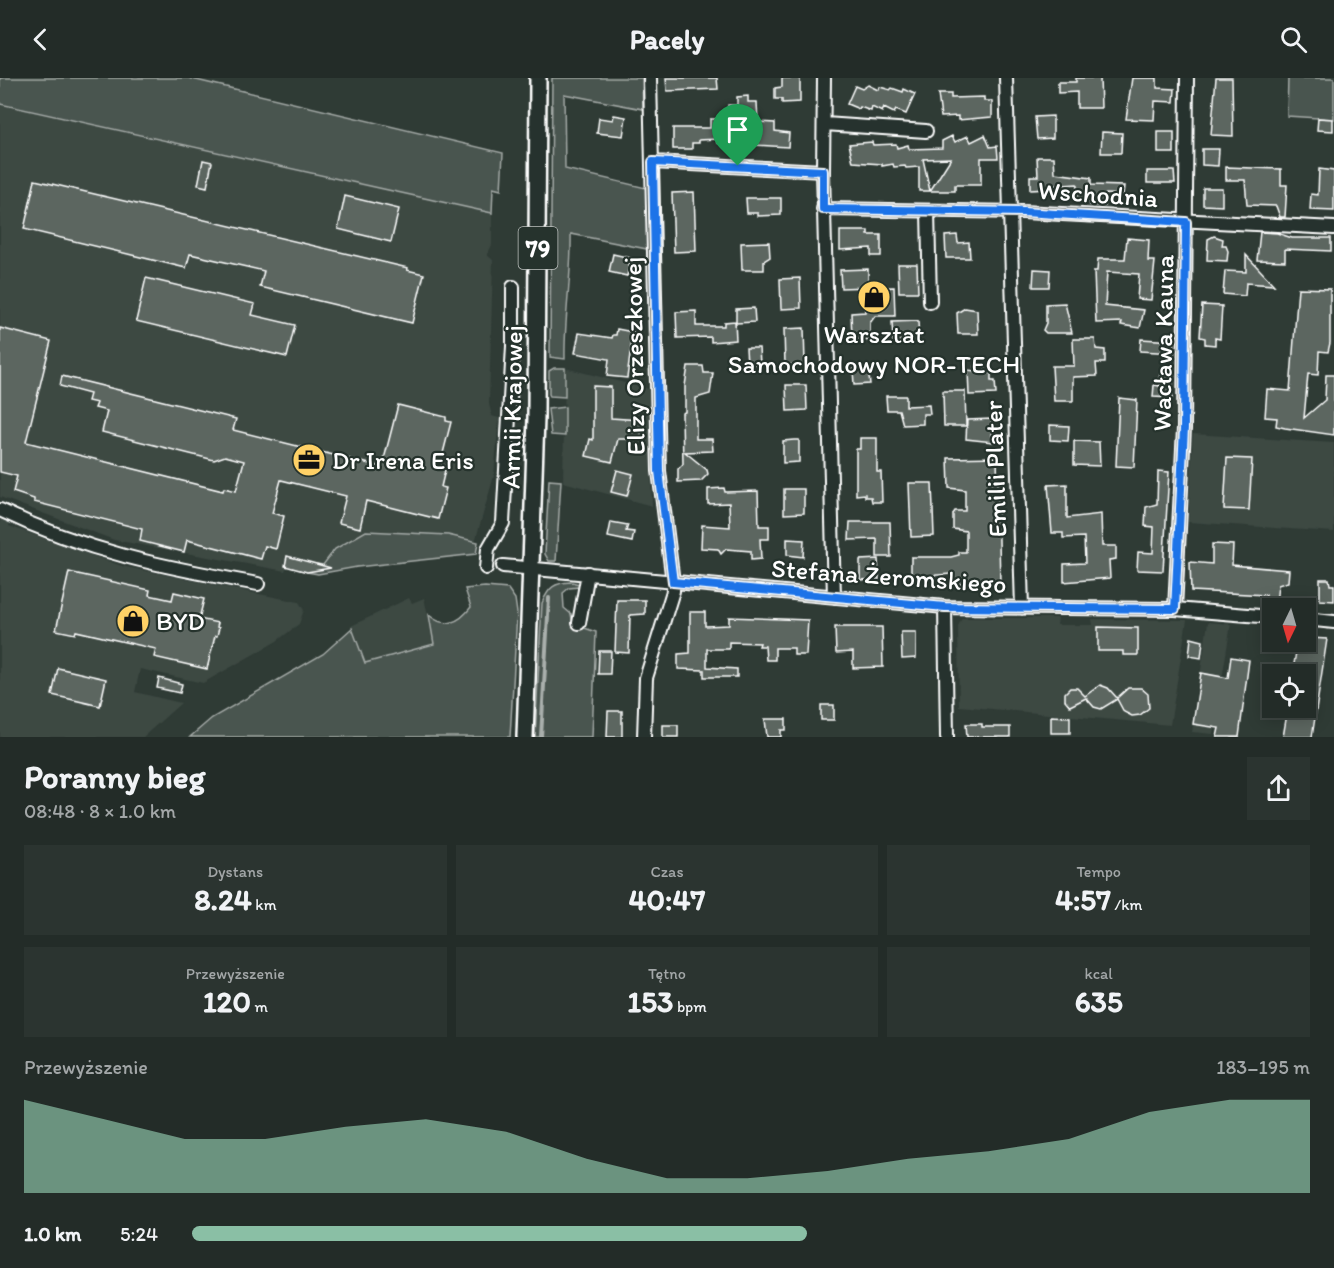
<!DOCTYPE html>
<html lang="pl">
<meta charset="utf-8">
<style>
:root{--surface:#232c28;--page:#2b3430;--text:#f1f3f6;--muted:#a3a7a8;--line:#404845;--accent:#8abfa5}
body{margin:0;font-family:Itim,sans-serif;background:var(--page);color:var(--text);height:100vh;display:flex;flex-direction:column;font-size:22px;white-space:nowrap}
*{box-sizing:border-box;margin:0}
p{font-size:20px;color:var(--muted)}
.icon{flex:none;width:33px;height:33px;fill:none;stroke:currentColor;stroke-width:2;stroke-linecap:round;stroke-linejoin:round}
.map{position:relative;height:659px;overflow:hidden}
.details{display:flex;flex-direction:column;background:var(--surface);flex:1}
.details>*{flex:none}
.needle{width:39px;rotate:185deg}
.tools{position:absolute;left:1262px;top:520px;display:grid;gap:12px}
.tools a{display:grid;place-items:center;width:54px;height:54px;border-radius:0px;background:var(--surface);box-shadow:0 3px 15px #0003,0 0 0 2px var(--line);font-size:30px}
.pin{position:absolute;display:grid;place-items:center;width:51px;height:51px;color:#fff;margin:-62px -26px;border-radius:50% 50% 50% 0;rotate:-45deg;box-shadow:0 0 6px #0007}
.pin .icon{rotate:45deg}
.round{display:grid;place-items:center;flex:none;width:63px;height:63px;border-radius:0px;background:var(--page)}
.overview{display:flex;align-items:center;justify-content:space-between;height:102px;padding:0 24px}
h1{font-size:33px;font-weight:800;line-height:45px}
.stats{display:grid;grid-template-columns:repeat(3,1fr);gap:9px;height:102px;padding:6px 24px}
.stats div{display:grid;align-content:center;border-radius:0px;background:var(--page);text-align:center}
.stats b{font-size:30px;font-weight:800}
.stats small{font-size:16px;font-weight:400}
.stats p{font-size:16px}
.chart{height:168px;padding:12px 24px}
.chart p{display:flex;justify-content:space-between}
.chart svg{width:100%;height:108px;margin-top:6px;fill:var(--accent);opacity:.7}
ul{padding:0 24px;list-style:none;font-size:20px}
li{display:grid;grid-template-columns:96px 72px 1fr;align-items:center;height:45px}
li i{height:15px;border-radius:8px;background:var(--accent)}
header{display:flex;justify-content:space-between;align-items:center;height:78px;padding:0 24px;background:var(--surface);font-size:27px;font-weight:800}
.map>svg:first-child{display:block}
.built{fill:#3c4842}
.green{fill:#4a544f;stroke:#a4aaa7;stroke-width:1.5}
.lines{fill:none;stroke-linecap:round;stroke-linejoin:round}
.stream{stroke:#a9afac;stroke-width:4}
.building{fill:#5b6661;stroke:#fff;stroke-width:1.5}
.minor-casing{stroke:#fff;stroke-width:16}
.major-casing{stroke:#fff;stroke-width:20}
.minor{stroke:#26332d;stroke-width:12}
.major{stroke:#26332d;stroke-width:15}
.route-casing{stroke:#fff;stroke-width:12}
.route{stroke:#1a73e8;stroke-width:8}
.labels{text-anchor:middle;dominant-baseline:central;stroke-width:4.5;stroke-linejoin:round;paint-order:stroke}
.shield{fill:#26332d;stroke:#bec2c0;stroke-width:1.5}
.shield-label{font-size:24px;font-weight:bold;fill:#fff}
.street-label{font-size:26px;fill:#fff;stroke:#26332d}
.poi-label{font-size:26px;fill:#fff;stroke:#26332d;text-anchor:start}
</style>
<header><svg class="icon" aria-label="back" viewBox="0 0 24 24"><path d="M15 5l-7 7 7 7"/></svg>Pacely<svg class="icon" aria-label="search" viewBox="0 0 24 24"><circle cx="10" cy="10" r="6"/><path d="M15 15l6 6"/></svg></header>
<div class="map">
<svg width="1334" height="659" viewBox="0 0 1334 659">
<rect width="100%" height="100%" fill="#2f3b35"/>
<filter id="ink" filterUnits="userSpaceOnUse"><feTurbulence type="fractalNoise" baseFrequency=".0167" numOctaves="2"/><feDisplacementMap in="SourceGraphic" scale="12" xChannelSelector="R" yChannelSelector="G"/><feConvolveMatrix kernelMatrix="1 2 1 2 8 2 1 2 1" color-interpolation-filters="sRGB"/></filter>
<g filter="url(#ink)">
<path class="built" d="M 0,26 L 492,135 L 492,167 L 487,177 L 493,182 L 489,326 L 492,338 L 499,340 L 494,398 L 475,464 L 448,457 L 335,471 L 323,488 L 287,488 L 285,493 L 114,462 L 0,419 Z
M 565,290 L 649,311 L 652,428 L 563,404 Z
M 1193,356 L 1334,365 L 1334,454 L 1188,444 Z
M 0,439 L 10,443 L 9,448 L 122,488 L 299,524 L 304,532 L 299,546 L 277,563 L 203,605 L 140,591 L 135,614 L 181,625 L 143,659 L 0,659 Z
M 409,520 L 412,525 L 424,520 L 435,566 L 364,586 L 351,548 Z
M 962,540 L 1058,540 L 1057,547 L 1093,547 L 1092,541 L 1187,542 L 1170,647 L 959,628 L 958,548 Z
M 1208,544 L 1231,546 L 1213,656 L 1192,654 Z"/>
<path class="green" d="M 0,0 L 188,0 L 503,75 L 501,112 L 493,110 L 492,135 L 0,26 Z
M 552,0 L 642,0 L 643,31 L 564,16 L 565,91 L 646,110 L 647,171 L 571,156 C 572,198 564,239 565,281 L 550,279 Z
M 1288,0 L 1334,0 L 1334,41 L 1287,38 Z
M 554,290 L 565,290 L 565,319 L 550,318 L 549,316 L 549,293 Z
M 565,329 L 565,358 L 551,357 L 548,331 Z
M 549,402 L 561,403 L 556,483 L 549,483 L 545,476 Z
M 366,453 L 448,457 L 478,464 L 476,476 L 357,489 L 318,496 L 307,494 L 317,486 L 323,487 L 335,471 Z
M 571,504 L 580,506 L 579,509 L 569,510 L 563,515 L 564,530 L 571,536 L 573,546 L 596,554 L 592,659 L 535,659 L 542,525 C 549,509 554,505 571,504 Z
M 485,509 L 508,511 L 515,521 L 517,535 L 510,659 L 190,659 L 212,640 L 323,576 L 352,550 L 365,585 L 434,566 L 429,537 C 445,551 459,545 471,529 L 465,511 Z"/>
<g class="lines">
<path class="stream" d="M 541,659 L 549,520"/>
</g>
<path class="building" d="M 666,0 L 717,0 L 718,11 L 667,13 Z
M 782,0 L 800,0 L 800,24 L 782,25 L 782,21 L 775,21 L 775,10 L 782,9 Z
M 1076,0 L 1100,0 L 1101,30 L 1077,30 L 1077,14 L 1058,15 L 1058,4 L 1076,4 Z
M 1132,0 L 1157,0 L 1157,10 L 1175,11 L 1174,24 L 1155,23 L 1154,42 L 1126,41 Z
M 1216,0 L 1232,0 L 1233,58 L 1211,57 Z
M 868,7 L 878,12 L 880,9 L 890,12 L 892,10 L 903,14 L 904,11 L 915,16 L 906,36 L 896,32 L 894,35 L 884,30 L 882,34 L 872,29 L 871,33 L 860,29 L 859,31 L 847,26 L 855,8 L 862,11 Z
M 938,16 L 951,16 L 951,20 L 984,19 L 984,23 L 992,23 L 992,39 L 958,42 L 958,38 L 941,39 Z
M 748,18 L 748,24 L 757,24 L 758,44 L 775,45 L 775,53 L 789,55 L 788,69 L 718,65 L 718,61 L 699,62 L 699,65 L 692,65 L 692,71 L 673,71 L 673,50 L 710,50 L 710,41 L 728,41 L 728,27 L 737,27 L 737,19 Z
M 614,37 L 626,39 L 623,58 L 597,55 L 599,40 L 613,42 Z
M 1053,38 L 1053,60 L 1037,61 L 1035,39 Z
M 1318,40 L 1333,41 L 1333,53 L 1317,52 Z
M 1102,54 L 1122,55 L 1121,75 L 1101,75 Z
M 1158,54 L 1174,54 L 1174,75 L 1158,75 Z
M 985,57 L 990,69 L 997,68 L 998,80 L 981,80 L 981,107 L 955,107 L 955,113 L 930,113 L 951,80 L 923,81 L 930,113 L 919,113 L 919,89 L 906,90 L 905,88 L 894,89 L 893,86 L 882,88 L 882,86 L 853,84 L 849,66 L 872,64 L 873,67 L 896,66 L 897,70 L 908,67 L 909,71 L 942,70 L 942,63 L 952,58 L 955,64 L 968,58 L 971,64 Z
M 1202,71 L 1219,71 L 1218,88 L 1202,87 Z
M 1037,79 L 1054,79 L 1055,95 L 1091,100 L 1091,107 L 1124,108 L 1123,117 L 1106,116 L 1105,128 L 1090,127 L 1090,124 L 1076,124 L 1077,106 L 1048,108 L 1048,111 L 1030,112 L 1030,98 L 1038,98 Z
M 203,82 L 212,84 L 207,109 L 198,107 Z
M 1226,89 L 1281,91 L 1281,107 L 1287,107 L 1285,139 L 1280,139 L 1276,128 L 1247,127 L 1245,102 L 1226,102 Z
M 1319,91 L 1334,93 L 1334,133 L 1310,132 L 1311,116 L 1318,117 Z
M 1147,93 L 1174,93 L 1175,105 L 1147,105 Z
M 35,102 L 408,190 L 407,192 L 424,196 L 412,245 L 260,209 L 264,193 L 190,176 L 186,190 L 24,151 Z
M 1203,110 L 1222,110 L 1222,128 L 1203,127 Z
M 694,114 L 696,173 L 674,174 L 672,115 Z
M 345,118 L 399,131 L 391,164 L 338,151 Z
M 746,120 L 781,120 L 781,137 L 758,138 L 758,135 L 747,135 Z
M 840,153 L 868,153 L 868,157 L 881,157 L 881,178 L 871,178 L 871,170 L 840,172 Z
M 1260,154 L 1277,155 L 1292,160 L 1331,160 L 1331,173 L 1285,171 L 1285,183 L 1257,182 Z
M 957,157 L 958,165 L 969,164 L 970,180 L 946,180 L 945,158 Z
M 1214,158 L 1223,161 L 1222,168 L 1226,168 L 1228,173 L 1227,183 L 1207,182 L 1208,161 Z
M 1127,160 L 1149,162 L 1148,183 L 1155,183 L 1151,222 L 1137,221 L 1139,196 L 1107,194 L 1105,228 L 1144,232 L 1140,250 L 1121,247 L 1122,244 L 1096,245 L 1094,193 L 1097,193 L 1098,181 L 1125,181 Z
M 769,164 L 770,179 L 764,183 L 764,192 L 742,192 L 741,165 Z
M 613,176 L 631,180 L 627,198 L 609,194 Z
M 1246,177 L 1274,207 L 1246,205 L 1245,218 L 1223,216 L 1225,193 L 1246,194 Z
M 898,186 L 917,186 L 918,214 L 899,214 Z
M 868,191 L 868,209 L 841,210 L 840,192 Z
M 1034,191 L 1050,192 L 1049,209 L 1033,209 Z
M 146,200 L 255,226 L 252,237 L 295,247 L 287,279 L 136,243 Z
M 800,200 L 801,230 L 781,231 L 780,201 Z
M 894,209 L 895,238 L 875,238 L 870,245 L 870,263 L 852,260 L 851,235 L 865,234 L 864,210 Z
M 1298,210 L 1330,211 L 1330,265 L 1328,274 L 1319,273 L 1318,297 L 1308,296 L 1304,340 L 1325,322 L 1326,297 L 1334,297 L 1334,357 L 1285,350 L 1276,348 L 1277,340 L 1265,339 L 1267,311 L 1290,313 Z
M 1065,225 L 1072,255 L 1046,255 L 1043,252 L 1046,245 L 1046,226 Z
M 1202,227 L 1222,228 L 1220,261 L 1215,260 L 1215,267 L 1205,266 L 1205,260 L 1200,259 Z
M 754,230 L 755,244 L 736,245 L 736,231 Z
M 965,230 L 977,232 L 978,256 L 958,256 L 957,235 Z
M 696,233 L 696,248 L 724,248 L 724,244 L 735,243 L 736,262 L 711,264 L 711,259 L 677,260 L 676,234 Z
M 918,243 L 919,262 L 893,264 L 892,244 Z
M 0,250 L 51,263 L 26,364 L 223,413 L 224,410 L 236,413 L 244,383 L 225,378 L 214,382 L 102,354 L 107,333 L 95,330 L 97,325 L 88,323 L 90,316 L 60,308 L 62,298 L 236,341 L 233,352 L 382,389 L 398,327 L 446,339 L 446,343 L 451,344 L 440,387 L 446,388 L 441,409 L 446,410 L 438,441 L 366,423 L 360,450 L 339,445 L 346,418 L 281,402 L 272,435 L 284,438 L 276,471 L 265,468 L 261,481 L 187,462 L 184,474 L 140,463 L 142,451 L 34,424 L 34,421 L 13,414 L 17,398 L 0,394 Z
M 804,250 L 805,286 L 785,287 L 784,251 Z
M 617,251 L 633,254 L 627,300 L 607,298 L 609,281 L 575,275 L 579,255 L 612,260 L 613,257 L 616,257 Z
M 1073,261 L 1095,261 L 1096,271 L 1105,272 L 1105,285 L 1096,285 L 1097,298 L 1073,299 L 1073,323 L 1054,323 L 1052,288 L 1074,288 Z
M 1141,261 L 1174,263 L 1174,275 L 1140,273 Z
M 746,270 L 759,270 L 760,286 L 747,286 Z
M 985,287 L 986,295 L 991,295 L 991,303 L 995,303 L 996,316 L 969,317 L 968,292 L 975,293 L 975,288 Z
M 688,288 L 703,288 L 704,295 L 713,295 L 710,316 L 696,320 L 696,361 L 712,361 L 713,373 L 685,374 L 707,392 L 708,396 L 701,403 L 678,404 L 678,391 L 683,386 L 682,335 L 685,334 L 685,308 Z
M 868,290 L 870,306 L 854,307 L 853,291 Z
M 1160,297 L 1173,298 L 1172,320 L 1153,319 L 1154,307 L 1160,308 Z
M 786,307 L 806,307 L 807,332 L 787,333 Z
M 593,308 L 611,309 L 611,340 L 641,342 L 641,361 L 618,361 L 612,384 L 586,378 L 590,361 L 593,362 Z
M 943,313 L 965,313 L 966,348 L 944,348 Z
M 886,318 L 906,318 L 906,328 L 929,327 L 930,336 L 923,336 L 923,346 L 903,347 L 899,332 L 887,332 Z
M 1119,320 L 1137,322 L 1134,389 L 1116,388 Z
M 992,341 L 992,348 L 996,352 L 992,356 L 993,364 L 966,361 L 967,342 Z
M 1050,347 L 1069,348 L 1068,363 L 1050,362 Z
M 860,360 L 877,360 L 877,394 L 881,394 L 882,424 L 872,424 L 871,419 L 865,419 L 865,416 L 856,417 L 856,371 L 860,371 Z
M 794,362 L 799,362 L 799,384 L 783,385 L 783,363 Z
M 1074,363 L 1099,364 L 1100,388 L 1074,387 Z
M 997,379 L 1000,505 L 951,506 L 951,496 L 911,499 L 911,479 L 951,479 L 959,477 L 959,474 L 966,474 L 966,453 L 953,451 L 953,436 L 955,433 L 965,433 L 965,412 L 949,410 L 948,380 Z
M 1227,380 L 1252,381 L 1249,432 L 1224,431 Z
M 617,392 L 633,396 L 627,418 L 611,414 Z
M 1158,393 L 1169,394 L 1163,493 L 1137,492 L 1138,474 L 1153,475 L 1154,449 L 1145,448 L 1146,429 L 1157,426 Z
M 909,405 L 932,405 L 934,458 L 911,459 Z
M 1067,406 L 1067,440 L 1101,436 L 1102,468 L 1116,468 L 1116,481 L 1109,482 L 1110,500 L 1064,504 L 1064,486 L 1085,485 L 1084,459 L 1063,460 L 1063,455 L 1052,455 L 1048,407 Z
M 724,410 L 725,414 L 758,413 L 759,448 L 769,448 L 769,461 L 760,461 L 761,481 L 751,482 L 751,473 L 726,471 L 721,476 L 718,471 L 701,470 L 702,447 L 730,449 L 729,425 L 708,426 L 708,411 Z
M 784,411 L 804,411 L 804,435 L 784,436 Z
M 611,444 L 628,447 L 626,453 L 634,454 L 632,464 L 608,459 Z
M 850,444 L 890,444 L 891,479 L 877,479 L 877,461 L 849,462 Z
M 787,461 L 804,462 L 803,479 L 787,477 Z
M 1212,466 L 1233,467 L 1232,487 L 1289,492 L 1288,504 L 1278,507 L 1276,525 L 1265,524 L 1266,517 L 1191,513 L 1190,484 L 1212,486 Z
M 287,478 L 331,490 L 307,494 L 285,488 Z
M 878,481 L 879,501 L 860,502 L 860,482 Z
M 69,494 L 150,512 L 149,517 L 172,522 L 174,514 L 204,521 L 199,541 L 218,545 L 217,549 L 219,550 L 217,558 L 215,558 L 207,591 L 154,579 L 156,571 L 76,553 L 75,556 L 56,552 Z
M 1320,501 L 1329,501 L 1330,507 L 1334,507 L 1334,523 L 1320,522 Z
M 617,522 L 645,522 L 645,536 L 630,537 L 629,575 L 615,574 Z
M 690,534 L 705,534 L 705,548 L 729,547 L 729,539 L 808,542 L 806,577 L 794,577 L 794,570 L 775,570 L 775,582 L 766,582 L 765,568 L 759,568 L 760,565 L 729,564 L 729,571 L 707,571 L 707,589 L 737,591 L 737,599 L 704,599 L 704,592 L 678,591 L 678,576 L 690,575 Z
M 835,549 L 882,549 L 883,589 L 853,590 L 853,574 L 836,575 Z
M 1098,549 L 1138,550 L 1138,577 L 1123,577 L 1123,573 L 1098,573 Z
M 901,554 L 916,554 L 916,580 L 902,581 Z
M 1191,560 L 1203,563 L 1201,580 L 1189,578 Z
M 1310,560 L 1327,561 L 1312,659 L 1283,659 L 1288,630 L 1305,630 L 1305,597 L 1295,597 L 1296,593 L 1293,592 L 1297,568 L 1301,568 L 1301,564 L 1310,564 Z
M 599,573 L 611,573 L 610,596 L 598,596 Z
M 1231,579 L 1249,582 L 1239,659 L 1217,659 L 1219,650 L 1193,646 L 1201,595 L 1228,600 Z
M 58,590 L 106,601 L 100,628 L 52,617 Z
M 159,600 L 182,606 L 180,615 L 157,610 Z
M 1100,607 L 1108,610 L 1117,620 L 1128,610 L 1141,610 L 1148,616 L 1149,630 L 1140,637 L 1132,638 L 1124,634 L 1117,621 L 1101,631 L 1094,629 L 1086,620 L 1070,628 L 1065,622 L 1065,615 L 1070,610 L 1077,610 L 1085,618 Z
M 821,627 L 834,627 L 834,642 L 821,642 Z
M 608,633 L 622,633 L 622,659 L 607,659 Z
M 1051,638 L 1070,639 L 1070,655 L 1051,655 Z
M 765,641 L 786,641 L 786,652 L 781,652 L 781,659 L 767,659 Z
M 966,646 L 982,646 L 982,649 L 1010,649 L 1010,659 L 967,659 Z
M 663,647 L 678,647 L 678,659 L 663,659 Z"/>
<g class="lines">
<g class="minor-casing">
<path id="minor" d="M 824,0 L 823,93 L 834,519
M 1006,0 L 1022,530
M 825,46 L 926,53
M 653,84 L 823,93
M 823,131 L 1023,134 L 1334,150
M 928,133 L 930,224
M 0,432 C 87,474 163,489 258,506
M 503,488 L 945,529 L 1175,531 L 1272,539
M 486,490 L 488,471 L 503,445 L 513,268 L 513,209
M 945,529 L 947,659
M 1175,531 L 1184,350 L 1187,0
M 1305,541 L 1334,544
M 579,545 L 588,495
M 644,659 L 646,600 L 673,513 L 673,504 L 659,393 L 650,0"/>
</g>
<g class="major-casing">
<path id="major" d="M 525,659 L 536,340 L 538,0"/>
</g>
<use href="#minor" class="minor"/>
<use href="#major" class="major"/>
</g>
</g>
<g class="lines" filter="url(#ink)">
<g class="route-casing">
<path id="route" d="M 653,84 L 823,93 L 823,131 L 1023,134 L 1186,144 L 1184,350 L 1175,531 L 945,529 L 673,504 L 659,393 Z"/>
</g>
<use href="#route" class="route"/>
</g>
<defs>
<g id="shop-disc" transform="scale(1.725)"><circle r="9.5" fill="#ffd166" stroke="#26332d"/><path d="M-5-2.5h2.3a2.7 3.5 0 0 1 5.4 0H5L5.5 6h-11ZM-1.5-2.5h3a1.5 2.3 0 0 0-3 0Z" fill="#111"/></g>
<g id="office-disc" transform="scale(1.725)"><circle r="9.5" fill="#ffd166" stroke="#26332d"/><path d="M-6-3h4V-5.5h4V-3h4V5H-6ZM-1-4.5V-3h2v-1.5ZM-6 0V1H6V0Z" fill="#111"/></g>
</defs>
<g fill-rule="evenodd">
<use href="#shop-disc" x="874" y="219"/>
<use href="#office-disc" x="309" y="382"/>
<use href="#shop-disc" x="133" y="543"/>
</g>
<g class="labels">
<rect class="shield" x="518.5" y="149" width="39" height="42" rx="4.5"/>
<g class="shield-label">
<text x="538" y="170">79</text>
</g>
<g class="street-label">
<text transform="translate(1098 116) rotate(4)">Wschodnia</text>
<text transform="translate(1163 265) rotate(-89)">Wacława Kauna</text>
<text transform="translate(634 278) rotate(-91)">Elizy Orzeszkowej</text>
<text transform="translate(512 329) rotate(-89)">Armii Krajowej</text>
<text transform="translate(995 391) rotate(-92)">Emilii Plater</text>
<text transform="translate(889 498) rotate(4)">Stefana Żeromskiego</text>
</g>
<g class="poi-label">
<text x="874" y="256" text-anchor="middle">Warsztat<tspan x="874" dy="30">Samochodowy NOR-TECH</tspan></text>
<text x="332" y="382">Dr Irena Eris</text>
<text x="156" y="543">BYD</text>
</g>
</g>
</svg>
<div class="tools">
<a><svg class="needle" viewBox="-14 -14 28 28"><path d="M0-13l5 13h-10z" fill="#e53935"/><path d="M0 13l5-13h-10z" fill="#a3a7a8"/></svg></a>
<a><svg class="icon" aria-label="locate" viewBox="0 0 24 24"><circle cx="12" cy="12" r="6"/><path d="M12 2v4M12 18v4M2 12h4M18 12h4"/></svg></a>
</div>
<div class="pin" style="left:738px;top:88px;background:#1e9e55"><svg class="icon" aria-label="arrive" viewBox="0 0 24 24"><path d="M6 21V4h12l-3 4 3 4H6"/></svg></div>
</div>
<section class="details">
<div class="overview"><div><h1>Poranny bieg</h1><p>08:48 · 8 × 1.0 km</p></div><a class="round"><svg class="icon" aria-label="share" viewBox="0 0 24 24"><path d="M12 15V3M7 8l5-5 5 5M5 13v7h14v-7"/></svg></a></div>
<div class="stats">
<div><p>Dystans</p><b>8.24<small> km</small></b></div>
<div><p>Czas</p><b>40:47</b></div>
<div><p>Tempo</p><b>4:57<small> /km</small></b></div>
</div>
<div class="stats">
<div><p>Przewyższenie</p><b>120<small> m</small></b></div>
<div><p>Tętno</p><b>153<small> bpm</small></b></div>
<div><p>kcal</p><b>635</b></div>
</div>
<div class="chart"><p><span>Przewyższenie</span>183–195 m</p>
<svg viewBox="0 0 160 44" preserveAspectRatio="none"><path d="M0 44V6L10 14L20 22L30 22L40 17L50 14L60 19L70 30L80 38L90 38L100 35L110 30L120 27L130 22L140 11L150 6L160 6V44z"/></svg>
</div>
<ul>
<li><b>1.0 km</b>5:24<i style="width:55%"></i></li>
</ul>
</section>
